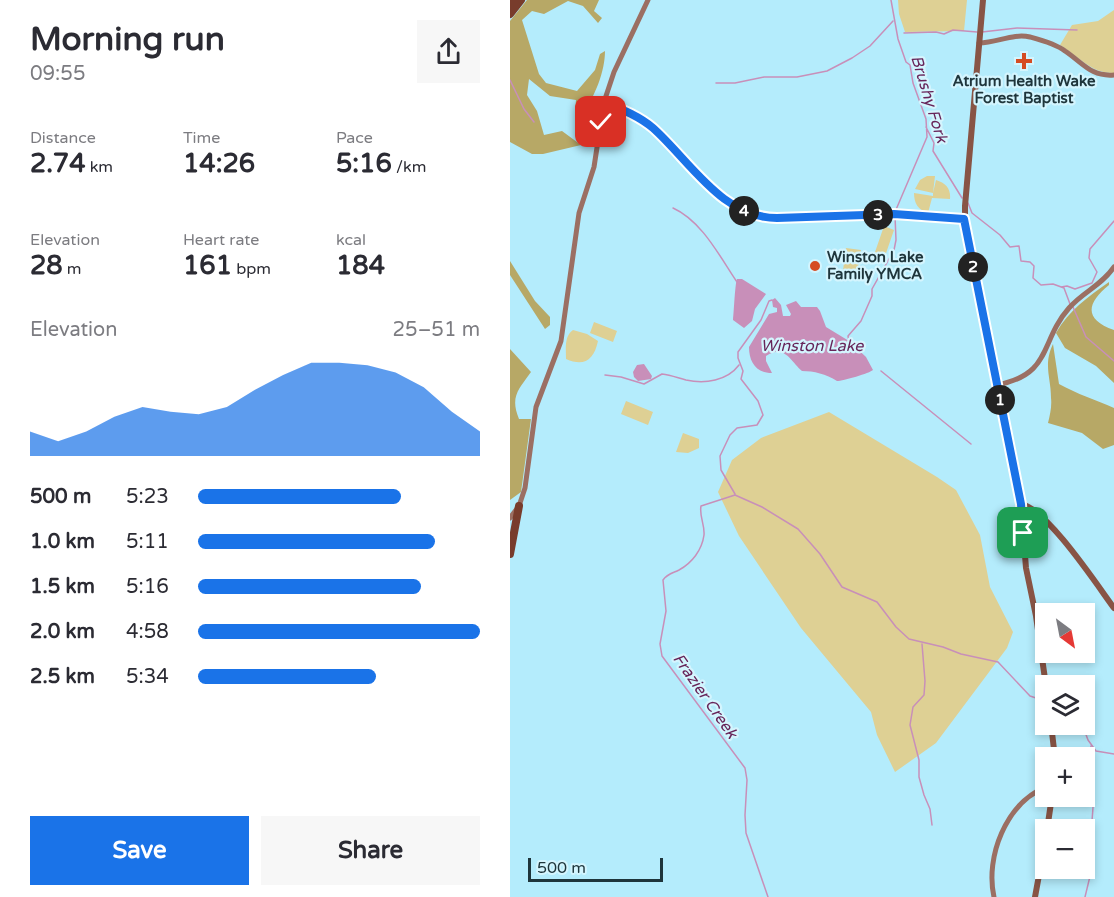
<!DOCTYPE html>
<meta charset="utf-8">
<style>
:root{--surface:#fff;--page:#f7f7f7;--text:#2b2b33;--muted:#7c7c81;--accent:#1a73e8}
body{margin:0;font-family:"Varela Round",sans-serif;background:var(--page);color:var(--text);height:100vh;display:flex;flex-direction:column;font-size:22px;white-space:nowrap}
*{box-sizing:border-box;margin:0}
p{font-size:20px;color:var(--muted)}
.icon{flex:none;width:33px;height:33px;fill:none;stroke:currentColor;stroke-width:2;stroke-linecap:round;stroke-linejoin:round}
.map{position:relative;flex:1;overflow:hidden}
.panel{display:flex;flex-direction:column;background:var(--surface);width:510px}
.panel>*{flex:none}
.needle{width:39px;rotate:148deg}
.fabs{position:absolute;left:525px;top:603px;display:grid;gap:12px}
.fabs a{display:grid;place-items:center;width:60px;height:60px;border-radius:0px;background:var(--surface);box-shadow:0 3px 9px #0003;font-size:30px}
.scale{position:absolute;left:18px;bottom:15px;width:135px;box-sizing:border-box;padding-left:6px;border:3px solid #1e353b;border-top:0;font-size:16px;line-height:21px;white-space:nowrap;color:#1e353b;-webkit-text-stroke:4px #d4f5fe;paint-order:stroke}
.pin{position:absolute;display:grid;place-items:center;width:51px;height:51px;color:#fff;margin:-26px;border-radius:12px;box-shadow:0 3px 9px #0006}
.km{position:absolute;width:30px;height:30px;margin:-15px;border-radius:50%;background:#222;color:#fff;font-size:16px;line-height:30px;text-align:center}
.round{display:grid;place-items:center;flex:none;width:63px;height:63px;border-radius:0px;background:var(--page)}
.summary{display:flex;align-items:center;justify-content:space-between;height:102px;padding:0 30px}
h1{font-size:33px;font-weight:700;line-height:45px}
.metrics{display:grid;grid-template-columns:repeat(3,1fr);gap:9px;height:102px;padding:6px 30px}
.metrics div{display:grid;align-content:center}
.metrics b{font-size:26px;font-weight:700}
.metrics small{font-size:16px;font-weight:400}
.metrics p{font-size:16px}
.chart{height:168px;padding:12px 30px}
.chart p{display:flex;justify-content:space-between}
.chart svg{width:100%;height:108px;margin-top:6px;fill:var(--accent);opacity:.7}
.primary-button{display:flex;gap:12px;margin-top:auto;padding:12px 30px}
.primary-button a{flex:1;height:69px;border-radius:0px;background:var(--accent);color:#fff;font-size:24px;font-weight:700;line-height:69px;text-align:center}
.primary-button a+a{background:var(--page);color:var(--text)}
ul{padding:0 30px;list-style:none;font-size:20px}
li{display:grid;grid-template-columns:96px 72px 1fr;align-items:center;height:45px}
li i{height:15px;border-radius:8px;background:var(--accent)}
main{display:flex;flex:1;min-height:0}
.map>svg:first-child{display:block}
.green{fill:#ded094}
.forest{fill:#b7a866}
.water{fill:#c88fb9}
.lines{fill:none;stroke-linecap:round;stroke-linejoin:round}
.stream{stroke:#c88fb9;stroke-width:1.5}
.secondary{stroke:#9b6f63;stroke-width:5}
.primary{stroke:#885445;stroke-width:6}
.highway{stroke:#783c2c;stroke-width:8}
.route-casing{stroke:#fff;stroke-width:12}
.route{stroke:#1a73e8;stroke-width:8}
.poi-dot{fill:#d54c23;stroke:#d4f5fe;stroke-width:2}
.labels{text-anchor:middle;dominant-baseline:central;stroke-width:4.5;stroke-linejoin:round;paint-order:stroke}
.poi-label{font-size:15px;font-weight:bold;fill:#1e353b;stroke:#d4f5fe}
.water-label{font-size:16px;font-style:italic;fill:#672459;stroke:#d4f5fe}
</style>
<main>
<section class="panel">
<div class="summary"><div><h1>Morning run</h1><p>09:55</p></div><a class="round"><svg class="icon" aria-label="share" viewBox="0 0 24 24"><path d="M12 15V3M7 8l5-5 5 5M5 13v7h14v-7"/></svg></a></div>
<div class="metrics">
<div><p>Distance</p><b>2.74<small> km</small></b></div>
<div><p>Time</p><b>14:26</b></div>
<div><p>Pace</p><b>5:16<small> /km</small></b></div>
</div>
<div class="metrics">
<div><p>Elevation</p><b>28<small> m</small></b></div>
<div><p>Heart rate</p><b>161<small> bpm</small></b></div>
<div><p>kcal</p><b>184</b></div>
</div>
<div class="chart"><p><span>Elevation</span>25–51 m</p>
<svg viewBox="0 0 160 44" preserveAspectRatio="none"><path d="M0 44V34L10 38L20 34L30 28L40 24L50 26L60 27L70 24L80 17L90 11L100 6L110 6L120 7L130 10L140 16L150 26L160 34V44z"/></svg>
</div>
<ul>
<li><b>500 m</b>5:23<i style="width:72%"></i></li>
<li><b>1.0 km</b>5:11<i style="width:84%"></i></li>
<li><b>1.5 km</b>5:16<i style="width:79%"></i></li>
<li><b>2.0 km</b>4:58<i style="width:100%"></i></li>
<li><b>2.5 km</b>5:34<i style="width:63%"></i></li>
</ul>
<div class="primary-button"><a>Save</a><a>Share</a></div>
</section>
<div class="map">
<svg width="604" height="897" viewBox="0 0 604 897">
<rect width="100%" height="100%" fill="#b4ecfc"/>
<path class="green" d="M 388,0 L 457,0 L 454,31 L 395,32 L 389,14 Z
M 604,10 L 604,73 C 582,74 568,56 550,45 L 562,25 L 588,21 Z
M 417,176 L 425,176 L 423,193 L 426,180 C 436,183 441,189 440,199 L 422,198 L 418,213 C 408,210 404,203 404,193 L 423,196 L 423,193 L 405,189 L 410,180 Z
M 374,226 L 384,230 L 374,259 L 364,255 Z
M 336,248 L 351,250 L 346,280 L 332,278 Z
M 84,322 L 107,331 L 103,342 L 80,333 Z
M 63,330 L 77,334 L 88,341 C 84,360 74,367 56,359 C 56,349 54,336 63,330 Z
M 116,401 L 143,412 L 138,425 L 111,414 Z
M 319,412 L 427,477 L 446,490 L 470,535 L 480,587 L 503,632 L 497,648 L 426,743 L 385,772 L 367,735 L 361,712 L 291,628 L 229,536 L 208,492 L 222,460 L 251,438 Z
M 173,433 L 189,439 L 189,448 L 178,453 L 166,452 Z"/>
<path class="forest" d="M 17,0 L 89,0 L 84,11 L 92,18 L 88,23 L 73,6 L 58,1 L 34,14 L 22,11 L 12,20 L 29,74 L 36,83 L 67,91 L 85,70 L 90,54 L 95,51 C 95,71 85,97 72,114 L 65,112 L 66,100 L 40,96 L 19,79 L 17,95 L 27,111 L 34,135 L 52,131 L 71,145 L 33,154 L 22,154 L 0,142 L 0,21 Z
M 0,261 L 25,301 L 40,317 L 40,325 L 35,329 L 0,275 Z
M 599,282 L 599,285 C 577,303 573,319 604,330 L 604,383 L 586,366 L 555,348 L 546,333 C 559,310 578,297 599,282 Z
M 543,344 L 549,384 C 567,394 586,400 604,408 L 604,445 L 593,449 L 572,433 L 538,423 C 540,415 542,406 541,398 C 541,377 533,365 543,344 Z
M 0,349 L 21,372 C 8,390 0,397 9,419 L 21,419 L 11,492 L 0,500 Z"/>
<path class="water" d="M 227,279 L 232,279 L 256,294 L 245,309 L 242,321 L 234,328 L 223,320 C 224,311 225,284 227,279 Z
M 265,298 L 271,305 L 273,316 L 280,316 L 281,314 L 276,305 L 286,301 L 291,307 L 307,307 L 310,311 L 316,327 L 339,341 L 356,357 L 363,370 C 360,373 333,381 327,381 C 316,374 304,371 292,371 C 280,361 275,344 256,356 L 256,361 L 262,373 C 246,373 239,362 239,347 L 259,314 L 267,312 L 267,308 L 263,307 L 262,300 Z
M 134,364 L 142,376 L 141,379 L 128,381 L 124,377 L 123,372 L 127,365 Z"/>
<g class="lines">
<path class="stream" d="M 381,0 L 388,39 L 396,62 L 400,65 L 403,83 L 416,119 L 417,137 L 385,212
M 472,32 L 507,28 L 567,30
M 394,33 L 426,32 L 434,34 L 443,30 L 467,32
M 0,80 L 14,109 L 24,122
M 206,83 L 225,83 L 254,77 L 287,77 L 317,71 L 342,58 L 360,46 L 383,21
M 416,127 L 424,143 L 423,151 L 452,198
M 458,203 L 462,213 L 490,235 L 500,247 L 509,246 L 511,261 L 520,262 L 524,266 L 523,278 L 531,285 L 543,284 L 554,288 L 560,304
M 163,208 C 192,221 210,257 227,282
M 551,287 L 557,286 L 565,289 L 582,283 L 587,272 L 579,258 L 580,249 L 604,221
M 563,307 L 576,337 L 604,361
M 339,341 L 338,336 L 351,321 L 362,296 L 362,289 L 384,250 L 386,240 L 385,216
M 371,371 L 461,444
M 95,375 L 111,377 L 134,384 L 152,374 C 161,375 168,378 176,380 C 195,384 217,381 229,365
M 225,494 L 211,470 L 210,456 L 220,435 L 227,428 L 247,425 L 253,415 L 248,401 L 231,379 L 233,371 L 228,358 L 228,352 L 251,320 L 259,301 L 262,300
M 225,495 L 191,506 C 189,516 195,525 194,535 C 192,550 182,563 169,570 C 163,573 157,574 153,580 L 156,611 L 150,644 L 152,656 L 235,768 L 237,780 L 235,815 L 236,833 L 258,897
M 225,495 L 252,507 L 288,529 L 310,554 L 332,587 L 367,602 L 386,627 L 399,639 L 433,647 L 451,654 L 488,662 L 520,696 L 529,699 L 536,699
M 412,644 L 415,681 L 414,695 L 403,707 L 400,725 L 409,760 L 409,777 L 414,795 L 420,809 L 422,825
M 572,724 L 578,740 L 586,751 L 604,754
M 575,897 L 582,868 L 580,848 L 584,794 L 579,767 L 581,746"/>
<path class="secondary" d="M 469,43 C 487,43 503,33 520,37 C 531,40 546,44 555,51 C 573,63 581,77 604,75
M 94,102 C 111,109 129,116 143,128 C 181,161 211,217 267,218 L 381,214 L 454,219
M 487,385 C 543,374 529,342 559,308 C 574,291 591,286 604,267
M 0,518 L 9,506 L 15,488 L 26,407 L 51,341 L 69,213 L 84,167 L 94,102 L 104,72 L 138,0
M 484,897 C 475,857 496,803 536,787"/>
<path class="primary" d="M 473,0 L 455,206 L 455,230 L 511,504 L 516,568 L 526,616 L 536,686
M 511,504 C 537,509 587,585 604,608
M 541,724 L 545,758
M 537,830 L 542,796
M 525,897 L 536,837"/>
<path class="highway" d="M 0,4 L 4,0
M 0,14 L 11,0
M 0,554 L 9,506"/>
</g>
<g class="lines">
<g class="route-casing">
<path id="route" d="M 91,122 L 94,102 C 111,109 129,116 143,128 C 180,161 212,218 267,218 L 384,214 L 454,219 L 511,504 L 513,533"/>
</g>
<use href="#route" class="route"/>
</g>
<g class="poi-dot">
<path d="M511 52h6v6h6v6h-6v6h-6v-6h-6v-6h6z"/>
<circle cx="305" cy="266" r="6"/>
</g>
<g class="labels">
<g class="poi-label">
<text x="514" y="81">Atrium Health Wake<tspan x="514" dy="17">Forest Baptist</tspan></text>
<text x="317" y="257" text-anchor="start">Winston Lake<tspan x="317" dy="17">Family YMCA</tspan></text>
</g>
<g class="water-label">
<text transform="translate(419 99) rotate(73)">Brushy Fork</text>
<text x="302" y="346">Winston Lake</text>
<text transform="translate(195 696) rotate(55)">Frazier Creek</text>
</g>
</g>
</svg>
<div class="fabs">
<a><svg class="needle" viewBox="-14 -14 28 28"><path d="M0-13l5 13h-10z" fill="#e53935"/><path d="M0 13l5-13h-10z" fill="#7c7c81"/></svg></a>
<a><svg class="icon" aria-label="layers" viewBox="0 0 24 24"><path d="M12 4l9 5-9 5-9-5zM3 14l9 5 9-5"/></svg></a>
<a>+</a>
<a>−</a>
</div>
<div class="scale">500 m</div>
<div class="pin" style="left:513px;top:533px;background:#1e9e55"><svg class="icon" aria-label="arrive" viewBox="0 0 24 24"><path d="M6 21V4h12l-3 4 3 4H6"/></svg></div>
<div class="pin" style="left:91px;top:122px;background:#d93025"><svg class="icon" aria-label="check" viewBox="0 0 24 24"><path d="M5 12l5 5 9-10"/></svg></div>
<b class="km" style="left:490px;top:400px">1</b>
<b class="km" style="left:463px;top:267px">2</b>
<b class="km" style="left:368px;top:215px">3</b>
<b class="km" style="left:234px;top:211px">4</b>
</div>
</main>
